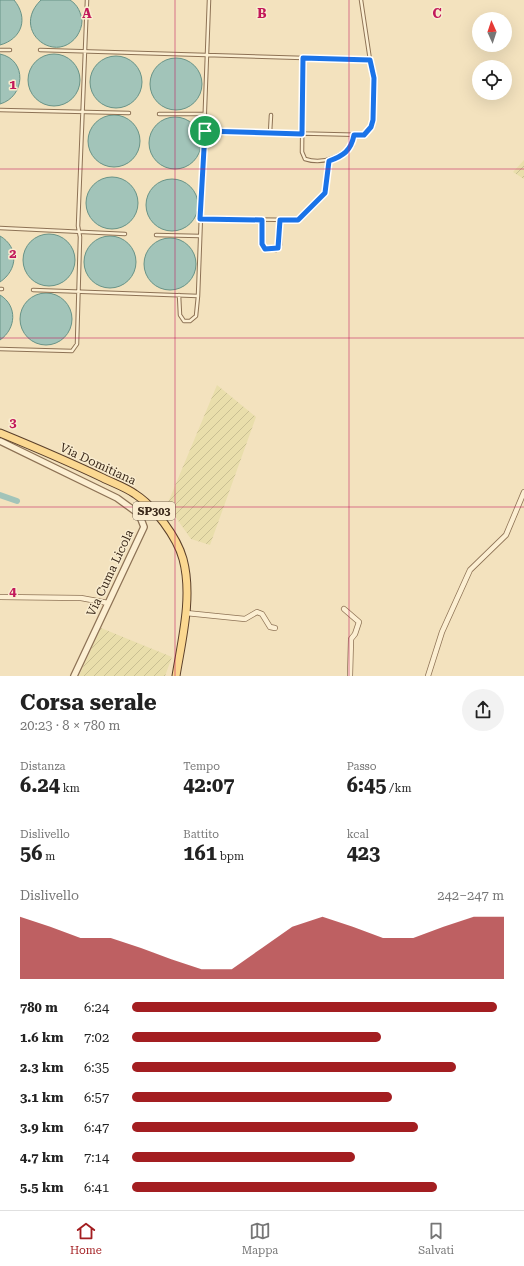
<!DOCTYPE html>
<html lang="it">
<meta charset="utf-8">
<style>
:root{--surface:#fff;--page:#f2f2f2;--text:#222;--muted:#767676;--line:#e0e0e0;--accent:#a31e21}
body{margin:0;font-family:"Roboto Serif",serif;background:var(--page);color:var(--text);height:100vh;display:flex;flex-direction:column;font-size:15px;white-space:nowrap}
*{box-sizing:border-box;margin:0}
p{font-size:13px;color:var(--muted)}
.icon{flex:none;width:22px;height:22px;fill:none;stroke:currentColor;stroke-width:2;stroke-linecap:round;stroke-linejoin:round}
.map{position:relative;height:676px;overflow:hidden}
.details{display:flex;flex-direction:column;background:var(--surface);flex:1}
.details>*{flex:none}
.needle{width:26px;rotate:357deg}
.controls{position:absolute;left:472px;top:12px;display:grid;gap:8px}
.controls a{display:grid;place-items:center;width:40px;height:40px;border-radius:50%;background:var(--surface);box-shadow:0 4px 16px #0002;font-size:20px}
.pin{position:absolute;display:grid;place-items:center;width:34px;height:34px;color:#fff;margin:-17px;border:2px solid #fff;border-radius:50%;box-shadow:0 1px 4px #0007}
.round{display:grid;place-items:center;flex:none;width:42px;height:42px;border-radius:21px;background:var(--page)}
.overview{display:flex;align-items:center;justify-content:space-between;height:68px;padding:0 20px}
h1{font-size:22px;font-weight:700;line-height:30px}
.metrics{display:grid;grid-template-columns:repeat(3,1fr);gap:6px;height:68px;padding:4px 20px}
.metrics div{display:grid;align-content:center}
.metrics b{font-size:20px;font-weight:700}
.metrics small{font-size:11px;font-weight:400}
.metrics p{font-size:11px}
.chart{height:112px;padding:8px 20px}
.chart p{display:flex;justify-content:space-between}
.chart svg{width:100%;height:72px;margin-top:4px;fill:var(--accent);opacity:.7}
ul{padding:0 20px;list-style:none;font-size:13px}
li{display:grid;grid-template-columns:64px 48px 1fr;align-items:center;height:30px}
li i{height:10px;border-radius:5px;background:var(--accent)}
.menu{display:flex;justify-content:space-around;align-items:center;height:56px;border-top:1px solid var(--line);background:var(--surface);font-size:11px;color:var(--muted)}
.menu a{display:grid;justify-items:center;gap:2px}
.menu .selected{color:var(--accent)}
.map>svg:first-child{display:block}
.farmland{fill:url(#farmland-furrows)}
.water{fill:#a2c4b9;stroke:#689387}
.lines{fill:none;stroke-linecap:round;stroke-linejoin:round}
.canal{stroke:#a2c4b9;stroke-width:6}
.service-casing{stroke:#8d7255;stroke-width:4.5}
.minor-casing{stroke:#8d7255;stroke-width:6}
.tertiary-casing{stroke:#8d7255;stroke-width:8}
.primary-casing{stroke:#5a3f2a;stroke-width:9}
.service{stroke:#fcefd2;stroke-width:2.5}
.minor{stroke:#fcefd2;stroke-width:4.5}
.tertiary{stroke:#fcefd2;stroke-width:5.5}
.primary{stroke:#fbd891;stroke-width:7}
.route-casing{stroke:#fff;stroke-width:8}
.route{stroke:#1a73e8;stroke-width:5}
.grid{fill:none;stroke:#c2185b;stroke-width:1;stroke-opacity:0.55}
.labels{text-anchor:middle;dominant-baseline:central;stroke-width:3;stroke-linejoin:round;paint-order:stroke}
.shield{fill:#f9eccf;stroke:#746451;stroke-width:1}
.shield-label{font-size:11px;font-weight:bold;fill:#3b2a1b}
.street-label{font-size:12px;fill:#3b2a1b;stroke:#f9eccf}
.grid-label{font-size:13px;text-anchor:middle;font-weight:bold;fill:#c2185b;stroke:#f9eccf;stroke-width:3;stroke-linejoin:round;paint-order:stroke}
</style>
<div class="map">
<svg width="524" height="676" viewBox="0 0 524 676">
<defs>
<pattern id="farmland-furrows" width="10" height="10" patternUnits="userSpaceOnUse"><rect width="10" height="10" fill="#e9deab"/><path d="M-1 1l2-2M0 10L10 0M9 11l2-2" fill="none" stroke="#c9bf93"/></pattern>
</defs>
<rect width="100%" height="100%" fill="#f3e2be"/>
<path class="farmland" d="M 524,160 L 524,179 L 513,172 Z
M 217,385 L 256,417 L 210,545 L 191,539 L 167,505 Z
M 101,628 L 172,657 L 165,676 L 79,676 Z"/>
<path class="water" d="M 0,0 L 14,0 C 29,18 22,39 0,45 Z
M 41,0 L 70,0 C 78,5 81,13 82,21 C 82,26 80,31 77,36 C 55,66 10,30 41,0 Z
M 0,54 C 28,60 25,97 0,104 Z
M28 80a26 26 0 1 1 52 0a26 26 0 1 1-52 0Z
M90 82a26 26 0 1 1 52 0a26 26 0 1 1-52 0Z
M150 84a26 26 0 1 1 52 0a26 26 0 1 1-52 0Z
M88 141a26 26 0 1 1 52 0a26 26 0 1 1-52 0Z
M149 143a26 26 0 1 1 52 0a26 26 0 1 1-52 0Z
M86 203a26 26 0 1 1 52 0a26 26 0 1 1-52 0Z
M146 205a26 26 0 1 1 52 0a26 26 0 1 1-52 0Z
M23 260a26 26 0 1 1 52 0a26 26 0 1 1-52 0Z
M 0,236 C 19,247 18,270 0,282 Z
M84 262a26 26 0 1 1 52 0a26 26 0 1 1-52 0Z
M144 264a26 26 0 1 1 52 0a26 26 0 1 1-52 0Z
M20 319a26 26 0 1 1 52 0a26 26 0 1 1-52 0Z
M 0,295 C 18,306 16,329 0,340 Z"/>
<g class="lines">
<path class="canal" d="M 0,495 L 17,501"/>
<g class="service-casing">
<path id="service" d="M 361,0 L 370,60
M 0,50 L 10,50
M 40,50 L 370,60 L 374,77 L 373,120 L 371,127 L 364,135 L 205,131
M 303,58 L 302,152 L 305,159 C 323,165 338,158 352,146 L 354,135
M 0,110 L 129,113
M 159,114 L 205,114
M 270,133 L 271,115
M 200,219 L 298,220 L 325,193 L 329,161
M 262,220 L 263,248 L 276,250 L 280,245 L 280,220
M 0,228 L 125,234
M 156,235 L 200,236
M 0,289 L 2,289
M 33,290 L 198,296
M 179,295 L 180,315 L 184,321 L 190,321 L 196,316 L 198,296 L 209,0
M 0,349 L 72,351 L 77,344 L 80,237 L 78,226 L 87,0"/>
</g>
<g class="minor-casing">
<path id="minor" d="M 0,597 L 81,598 L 108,603
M 344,609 L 359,622 L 355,634 L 351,639 L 350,676
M 186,613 L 245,619 L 257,612 L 262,614 L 270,627 L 275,628
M 428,676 L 442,632 L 470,570 L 506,535 L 524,492"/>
</g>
<g class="tertiary-casing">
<path id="tertiary" d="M 0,441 L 117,498 L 139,514 L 144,527 L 74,676"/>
</g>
<g class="primary-casing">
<path id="primary" d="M 0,433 C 34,447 69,462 103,478 C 113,483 125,487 135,494 C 154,506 177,537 183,559 C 193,596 182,639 176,676"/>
</g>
<use href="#service" class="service"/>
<use href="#minor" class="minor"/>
<use href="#tertiary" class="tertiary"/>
<use href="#primary" class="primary"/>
</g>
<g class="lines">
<g class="route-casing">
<path id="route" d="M 303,58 L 370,60 L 374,78 L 373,120 L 371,127 L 364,135 L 354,135 C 351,151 343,156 329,161 L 325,193 L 298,220 L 280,220 L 278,248 L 265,249 L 262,244 L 262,220 L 200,219 L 205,131 L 302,134 Z"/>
</g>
<use href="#route" class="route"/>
</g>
<path class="grid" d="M 175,0 L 175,676M 349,0 L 349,676M 0,169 L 524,169M 0,338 L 524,338M 0,507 L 524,507"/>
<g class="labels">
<rect class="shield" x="133" y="502" width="42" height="18" rx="3"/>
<g class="shield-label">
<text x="154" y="511">SP303</text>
</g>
<g class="street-label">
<text transform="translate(98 464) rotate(25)">Via Domitiana</text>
<text transform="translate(110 573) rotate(-65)">Via Cuma Licola</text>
</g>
</g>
<g class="grid-label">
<text x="87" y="18">A</text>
<text x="262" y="18">B</text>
<text x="437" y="18">C</text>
<text x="13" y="89">1</text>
<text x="13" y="258">2</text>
<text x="13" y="427">3</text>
<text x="13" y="596">4</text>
</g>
</svg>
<div class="controls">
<a><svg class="needle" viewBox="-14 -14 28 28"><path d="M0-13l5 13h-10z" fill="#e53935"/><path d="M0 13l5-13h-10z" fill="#767676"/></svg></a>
<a><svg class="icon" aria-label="locate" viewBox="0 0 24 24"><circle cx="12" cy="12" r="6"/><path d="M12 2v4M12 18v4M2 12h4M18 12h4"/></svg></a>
</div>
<div class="pin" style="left:205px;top:131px;background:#1e9e55"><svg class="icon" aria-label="arrive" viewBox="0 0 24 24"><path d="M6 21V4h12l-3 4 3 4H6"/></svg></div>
</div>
<section class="details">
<div class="overview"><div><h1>Corsa serale</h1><p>20:23 · 8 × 780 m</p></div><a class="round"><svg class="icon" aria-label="share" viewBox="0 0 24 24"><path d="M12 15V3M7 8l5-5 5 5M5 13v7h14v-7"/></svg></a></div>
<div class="metrics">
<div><p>Distanza</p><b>6.24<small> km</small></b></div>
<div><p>Tempo</p><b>42:07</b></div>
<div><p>Passo</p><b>6:45<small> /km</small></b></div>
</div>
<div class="metrics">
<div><p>Dislivello</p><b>56<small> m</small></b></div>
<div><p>Battito</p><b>161<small> bpm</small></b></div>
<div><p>kcal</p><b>423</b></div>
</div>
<div class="chart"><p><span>Dislivello</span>242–247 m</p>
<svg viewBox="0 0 160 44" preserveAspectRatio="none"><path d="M0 44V6L10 12L20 19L30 19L40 25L50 32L60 38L70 38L80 25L90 12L100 6L110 12L120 19L130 19L140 12L150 6L160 6V44z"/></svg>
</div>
<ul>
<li><b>780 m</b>6:24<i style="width:98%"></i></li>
<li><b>1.6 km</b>7:02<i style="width:67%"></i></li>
<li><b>2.3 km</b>6:35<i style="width:87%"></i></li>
<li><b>3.1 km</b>6:57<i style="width:70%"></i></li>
<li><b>3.9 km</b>6:47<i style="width:77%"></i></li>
<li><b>4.7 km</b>7:14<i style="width:60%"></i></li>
<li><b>5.5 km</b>6:41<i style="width:82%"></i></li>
</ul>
</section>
<nav class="menu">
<a class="selected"><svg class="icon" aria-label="home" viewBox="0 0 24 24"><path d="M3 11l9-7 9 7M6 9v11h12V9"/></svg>Home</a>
<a><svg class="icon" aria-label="map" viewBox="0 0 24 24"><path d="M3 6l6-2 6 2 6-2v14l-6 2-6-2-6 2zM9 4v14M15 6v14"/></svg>Mappa</a>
<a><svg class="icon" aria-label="saved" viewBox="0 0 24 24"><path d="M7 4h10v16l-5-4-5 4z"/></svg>Salvati</a>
</nav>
